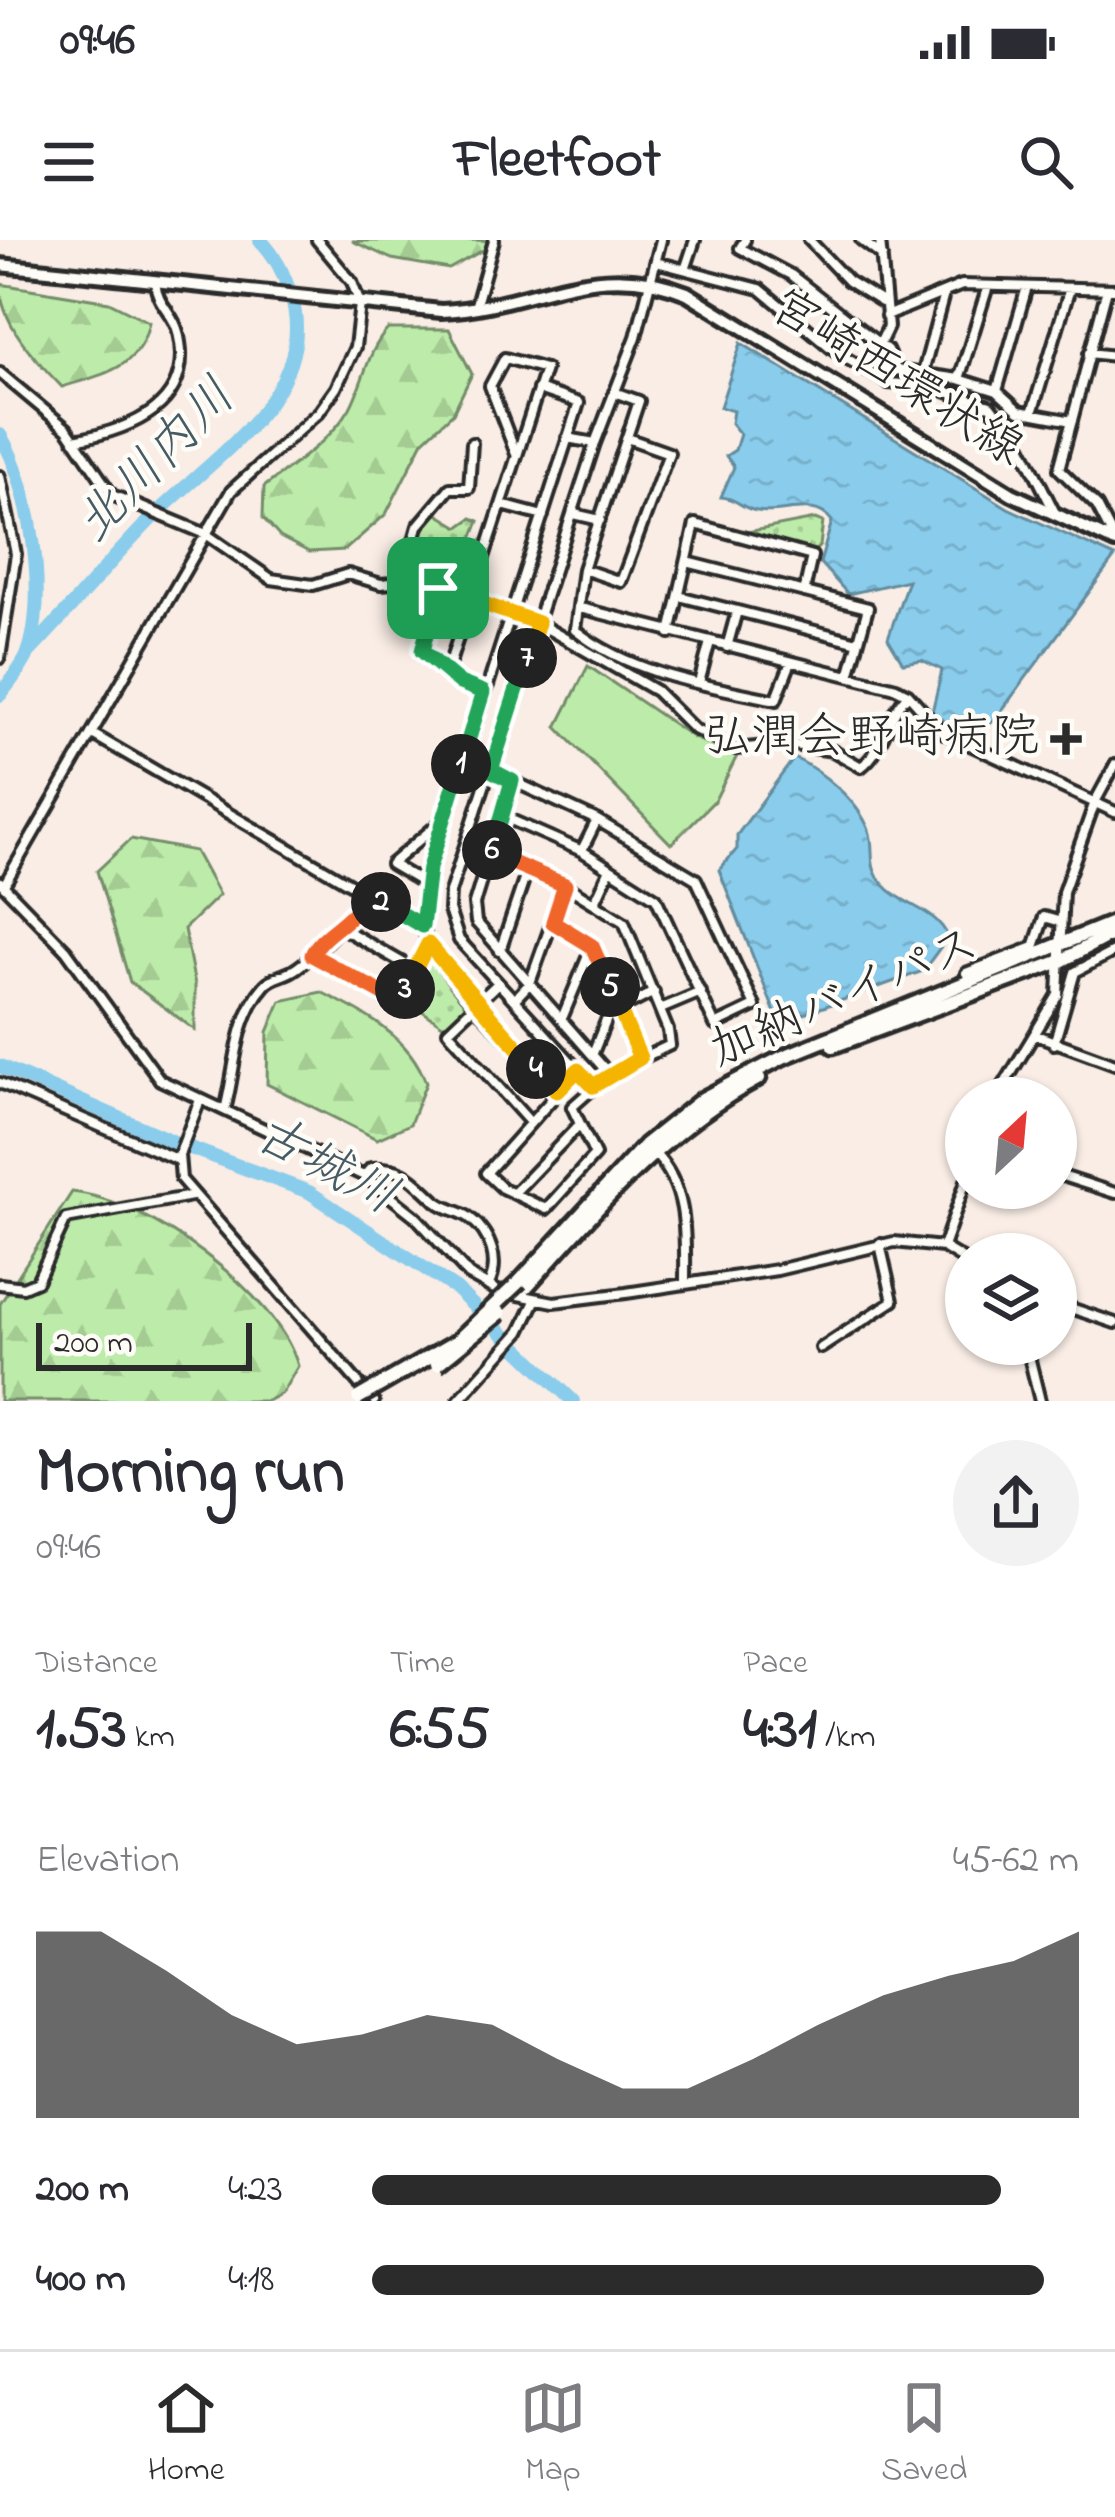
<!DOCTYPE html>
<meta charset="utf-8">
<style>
:root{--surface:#fff;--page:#f2f2f3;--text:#2b2b33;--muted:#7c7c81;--line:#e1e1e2;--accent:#2b2b2b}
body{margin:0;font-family:"Indie Flower","Klee One",sans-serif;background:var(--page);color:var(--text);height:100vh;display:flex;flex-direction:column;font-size:45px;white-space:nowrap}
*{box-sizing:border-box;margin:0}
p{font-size:39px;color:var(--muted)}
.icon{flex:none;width:66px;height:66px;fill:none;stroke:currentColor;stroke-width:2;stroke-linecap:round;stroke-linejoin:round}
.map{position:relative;height:1161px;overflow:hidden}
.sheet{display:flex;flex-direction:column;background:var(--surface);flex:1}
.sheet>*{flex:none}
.needle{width:78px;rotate:26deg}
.tools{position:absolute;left:945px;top:837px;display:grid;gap:24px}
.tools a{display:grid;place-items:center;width:132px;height:132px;border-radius:50%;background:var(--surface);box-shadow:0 3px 9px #0004;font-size:60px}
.scale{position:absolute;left:36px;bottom:30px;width:216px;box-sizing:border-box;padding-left:12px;border:6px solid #2b2b2b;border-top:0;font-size:33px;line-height:42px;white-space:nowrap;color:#2b2b2b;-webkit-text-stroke:9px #fdfcf7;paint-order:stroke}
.pin{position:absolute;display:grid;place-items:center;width:102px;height:102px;color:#fff;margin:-51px;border-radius:24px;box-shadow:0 6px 18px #0006}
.km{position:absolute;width:60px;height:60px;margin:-30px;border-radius:50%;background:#222;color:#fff;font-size:33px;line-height:60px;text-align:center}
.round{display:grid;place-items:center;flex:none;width:126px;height:126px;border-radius:63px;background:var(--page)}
.overview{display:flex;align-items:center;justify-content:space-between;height:204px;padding:0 36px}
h1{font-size:66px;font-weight:700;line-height:90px}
.figures{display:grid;grid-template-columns:repeat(3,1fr);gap:18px;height:204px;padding:12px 36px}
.figures div{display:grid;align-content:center}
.figures b{font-size:60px;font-weight:700}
.figures small{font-size:33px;font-weight:400}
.figures p{font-size:33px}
.chart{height:336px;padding:24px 36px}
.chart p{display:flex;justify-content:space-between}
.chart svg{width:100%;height:216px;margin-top:12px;fill:var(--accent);opacity:.7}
ul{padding:0 36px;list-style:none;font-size:39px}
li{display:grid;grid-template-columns:192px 144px 1fr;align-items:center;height:90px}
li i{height:30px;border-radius:15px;background:var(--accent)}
.status{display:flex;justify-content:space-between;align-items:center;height:84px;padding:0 60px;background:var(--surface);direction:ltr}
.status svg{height:33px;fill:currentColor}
header{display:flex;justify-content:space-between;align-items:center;height:156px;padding:0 36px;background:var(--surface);font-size:54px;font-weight:700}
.tab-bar{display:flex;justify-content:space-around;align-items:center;height:168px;border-top:3px solid var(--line);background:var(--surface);font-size:33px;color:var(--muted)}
.tab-bar a{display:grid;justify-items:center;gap:6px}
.tab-bar .on{color:var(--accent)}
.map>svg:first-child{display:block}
.forest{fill:url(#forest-firs);stroke:#748c6a;stroke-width:3}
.park{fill:url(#park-dots);stroke:#748c6a;stroke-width:3}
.pitch{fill:#bdecaa;stroke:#748c6a;stroke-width:3}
.water{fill:url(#water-ripples);stroke:#638c9e;stroke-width:3}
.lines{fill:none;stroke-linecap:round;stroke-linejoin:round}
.river{stroke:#89cceb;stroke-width:14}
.minor-casing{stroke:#2b2b2b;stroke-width:16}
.major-casing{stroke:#2b2b2b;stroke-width:20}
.highway-casing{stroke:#2b2b2b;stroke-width:21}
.minor{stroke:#fdfcf7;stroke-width:8}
.major{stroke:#fdfcf7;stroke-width:10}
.highway{stroke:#fdfcf7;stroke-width:12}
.highway-bridge-casing{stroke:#2b2b2b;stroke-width:21;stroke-linecap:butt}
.highway-bridge{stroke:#fdfcf7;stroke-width:12}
.split-1-casing{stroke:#fff;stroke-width:24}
.split-2-casing{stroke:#fff;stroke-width:24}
.split-3-casing{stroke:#fff;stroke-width:24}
.split-4-casing{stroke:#fff;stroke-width:24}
.split-5-casing{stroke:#fff;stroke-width:24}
.split-6-casing{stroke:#fff;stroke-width:24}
.split-7-casing{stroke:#fff;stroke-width:24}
.split-8-casing{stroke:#fff;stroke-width:24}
.split-1{stroke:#22a559;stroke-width:15}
.split-2{stroke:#22a559;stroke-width:15}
.split-3{stroke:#f0652b;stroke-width:15}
.split-4{stroke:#f5b400;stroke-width:15}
.split-5{stroke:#f5b400;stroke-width:15}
.split-6{stroke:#f0652b;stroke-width:15}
.split-7{stroke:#22a559;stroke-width:15}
.split-8{stroke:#f5b400;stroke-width:15}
.poi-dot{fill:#2b2b2b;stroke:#fdfcf7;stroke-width:4.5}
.labels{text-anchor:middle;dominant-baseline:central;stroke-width:9;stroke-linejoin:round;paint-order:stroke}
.street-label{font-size:48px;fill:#2b2b2b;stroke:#fdfcf7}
.poi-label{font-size:48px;fill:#2b2b2b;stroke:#fdfcf7;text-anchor:end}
.water-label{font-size:51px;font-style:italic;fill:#475b65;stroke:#fdfcf7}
</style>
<div class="status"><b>09:46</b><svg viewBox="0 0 49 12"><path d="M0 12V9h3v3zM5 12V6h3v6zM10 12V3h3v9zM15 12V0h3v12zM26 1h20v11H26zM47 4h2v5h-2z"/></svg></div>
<header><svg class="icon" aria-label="menu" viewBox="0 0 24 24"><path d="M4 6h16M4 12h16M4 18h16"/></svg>Fleetfoot<svg class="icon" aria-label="search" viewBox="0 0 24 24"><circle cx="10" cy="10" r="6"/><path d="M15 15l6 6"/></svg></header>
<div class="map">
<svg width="1115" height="1161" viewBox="0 0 1115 1161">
<defs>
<pattern id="forest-firs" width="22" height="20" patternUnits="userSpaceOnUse" patternTransform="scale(3)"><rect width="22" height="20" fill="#bdecaa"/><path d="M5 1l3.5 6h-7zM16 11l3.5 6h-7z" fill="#a3cb92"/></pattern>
<pattern id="park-dots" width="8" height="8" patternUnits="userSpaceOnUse" patternTransform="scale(3)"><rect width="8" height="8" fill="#bdecaa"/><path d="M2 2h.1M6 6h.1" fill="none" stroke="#a3cb92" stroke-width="1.8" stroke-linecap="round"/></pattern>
<pattern id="water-ripples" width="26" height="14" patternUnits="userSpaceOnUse" patternTransform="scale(3)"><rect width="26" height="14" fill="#89cceb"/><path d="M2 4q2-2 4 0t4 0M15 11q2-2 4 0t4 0" fill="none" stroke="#76afca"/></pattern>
</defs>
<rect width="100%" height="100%" fill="#f9ede5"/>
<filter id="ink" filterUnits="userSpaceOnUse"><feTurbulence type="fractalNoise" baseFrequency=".00833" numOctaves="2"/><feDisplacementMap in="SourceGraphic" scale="24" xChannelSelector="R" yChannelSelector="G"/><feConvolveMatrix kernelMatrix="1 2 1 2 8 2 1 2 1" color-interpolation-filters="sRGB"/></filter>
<g filter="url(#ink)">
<path class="forest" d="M 501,0 L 449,29 L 392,19 L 352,1 Z
M 0,44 L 109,62 L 149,82 C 140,129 103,134 62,147 C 35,119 0,83 0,44 Z
M 388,89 L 449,89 L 472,134 L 453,173 L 423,201 L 386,274 L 345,310 L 309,312 L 280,297 L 263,278 L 264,247 C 294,223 330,202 350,168 C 364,142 367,111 388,89 Z
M 131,599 L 195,611 L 219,655 L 184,689 L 195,745 L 195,790 L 130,742 L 97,631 Z
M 321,752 C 364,773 410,796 426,843 L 410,884 L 377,899 L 267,844 L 268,792 L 281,761 Z
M 72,952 C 147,960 277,1052 298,1126 L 282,1153 L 267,1161 L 0,1161 L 0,1064 Z"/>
<path class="park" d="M 434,272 L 459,287 L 472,278 L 479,281 L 453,347 L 409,336 L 422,289 Z
M 815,279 L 823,282 L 820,306 L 814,311 L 742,293 Z
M 427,716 L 470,765 L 444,786 L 403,758 Z"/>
<path class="pitch" d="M 588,426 L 694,498 L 737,516 L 715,560 L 671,604 L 557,487 Z"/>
<path class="water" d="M 741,103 L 1008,268 L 1115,317 L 994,481 L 966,497 L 932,472 L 942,430 L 922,420 L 903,423 L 888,398 L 908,340 L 848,354 L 820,323 L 832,281 C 814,257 783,276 757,271 C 742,269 737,258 721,257 L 734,227 L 726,216 L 735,210 L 740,194 L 731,183 L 733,171 L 720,167 Z
M 794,518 C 821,530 858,561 869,590 C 876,611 866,625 883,644 C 902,666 937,669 948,697 L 923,731 L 779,783 L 719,630 L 737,609 L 737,595 Z"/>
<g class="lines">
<path class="river" d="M 0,195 C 31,244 49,361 27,416 C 21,429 9,443 0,455
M 28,413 C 69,371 106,325 147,283 C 205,222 322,155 291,56 C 284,34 276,16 260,0
M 0,826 L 174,902 L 309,952 L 456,1049 L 573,1161"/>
<g class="minor-casing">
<path id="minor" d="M 745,0 L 740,8 L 791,35 L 887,110 L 896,130 L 959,139 L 997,151 L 1019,171 L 1072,181
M 809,0 L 848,41 L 882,62
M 861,0 L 882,16
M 656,22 L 760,49 L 836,112 L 888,143 L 929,146 L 990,166 L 1022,207 L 1056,275
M 686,27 L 695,0
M 1107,49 L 1059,229 L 1097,266 L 1115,301
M 475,68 L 494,0
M 886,76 L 962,45 L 1115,49
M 1089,113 L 1115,116
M 867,131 L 888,87 L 880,0
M 923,132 L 944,54
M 0,133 L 67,189 L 112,255 L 206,294 L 271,339 L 313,345 L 348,334 L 381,344 L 413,341 L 471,357 L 529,378 L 656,451 L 694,489 L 736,509 L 788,504 L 833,511 L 861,527 C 885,509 886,477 908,454
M 959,139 L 988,46
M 538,149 L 579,163 L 429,628 C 425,646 419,667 422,684 C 428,727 525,817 557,851
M 997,151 L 1027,47
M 614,152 L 639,161 L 583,329 L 575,390 C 630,434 708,446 776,460 L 791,422
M 1032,173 L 1070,48
M 567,198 L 595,203
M 74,200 C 130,190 196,166 178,92 C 173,72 157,65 155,42
M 0,236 L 16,314 L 0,418
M 502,265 L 543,276
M 574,274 L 600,280
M 687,322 L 868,368 L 849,436
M 583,329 L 621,342 L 669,213 L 627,198
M 403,340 L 418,286 L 450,248 L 469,248 L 472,203
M 438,348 L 422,411 L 461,443 L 483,452
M 679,356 L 858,402
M 580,368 L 896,448 L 908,454 L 942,492 L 1115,572
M 670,393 L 695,284 L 812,316 L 804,352
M 727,407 L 737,371
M 447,432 L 545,129 L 505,118 L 490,146 L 516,214
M 700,439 L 710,402
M 94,495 L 422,686
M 491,531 L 597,580 L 696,639 L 755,766 L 715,785 L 656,658 L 582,611 L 502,576
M 512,541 L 474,664 L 476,682 L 609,834
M 582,610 L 597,580
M 491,615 L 565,645 L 624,682 L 668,790 L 670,805 L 609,834 L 572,867 L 595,915 L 546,969 L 502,948 L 486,933 L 578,830
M 0,642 L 66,710 L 160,840 L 364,936 L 415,976 L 469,1035 L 498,1051 L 554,1062 L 626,1053 L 777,1030 L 894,1002 L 943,1007 L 966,1021
M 425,644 L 391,624 L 445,578
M 4,645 L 231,251 L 319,172 L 336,148 L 355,107 L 360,64 L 352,42 L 317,0
M 595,662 L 610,629
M 553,682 L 592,706 L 640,818
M 342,688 L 415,730
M 500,711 L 528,628
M 312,715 L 398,762 L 428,704
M 966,733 L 1034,707 L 1044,677 L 1058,681
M 498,743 L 448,791 L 528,880
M 514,760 L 530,743 L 565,645
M 663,768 L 701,752
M 619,770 L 654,752
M 563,776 L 592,706
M 1036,795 L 1115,824
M 1054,804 L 1075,732 L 1115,711
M 593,813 L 614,761
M 0,843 L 178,920
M 593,846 L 459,700 L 449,670 L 450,652 L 595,203 L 636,97 L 661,0
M 996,858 L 1058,755 L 1063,652 L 1095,562 L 1115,525
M 200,860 L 179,915 L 181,939 L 374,1161
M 225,870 C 236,829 235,778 265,745 C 272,737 280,737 290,732 C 308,723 358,673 366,653
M 655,914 C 689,949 685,996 685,1042
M 1056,934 L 1115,953
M 364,936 L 371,928 C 405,926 413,940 436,961 C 446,970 460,970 470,978 C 491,994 501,1023 488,1046
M 515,952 L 579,885
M 943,1007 L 966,941
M 0,1044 L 23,1047 L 37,1041 L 66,979 L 192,956
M 1056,1063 L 1115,1083
M 1026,1104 L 1040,1161
M 821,1108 L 893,1061 L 880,1004
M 458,1161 L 520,1092 L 535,1061"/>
</g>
<g class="major-casing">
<path id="major" d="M 0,25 L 441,71 C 534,67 593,15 687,53 L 1012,254 L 1115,302"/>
</g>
<g class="highway-casing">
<path id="highway" d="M 833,806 L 1061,721 L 1115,692
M 520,1041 L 645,905 L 704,858 L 783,817 L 1115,682
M 526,1047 C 597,968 664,889 759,838"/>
</g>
<use href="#minor" class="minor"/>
<use href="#major" class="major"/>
<use href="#highway" class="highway"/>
<g class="highway-bridge-casing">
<path id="highway-bridge" d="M 437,1124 L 500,1073
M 358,1158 L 457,1101 L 520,1041"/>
</g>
<use href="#highway-bridge" class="highway-bridge"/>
</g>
</g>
<g class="lines" filter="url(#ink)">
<g class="split-1-casing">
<path id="split-1" d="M 438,348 L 422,411 L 460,443 L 483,452 L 461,524"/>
</g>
<g class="split-2-casing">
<path id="split-2" d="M 381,662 L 422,686 L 429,628 L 461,524"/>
</g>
<g class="split-3-casing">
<path id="split-3" d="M 381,662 L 366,653 C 354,684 322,691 312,715 L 398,762 L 405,749"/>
</g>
<g class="split-4-casing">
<path id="split-4" d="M 405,749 L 428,704 L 536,829"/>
</g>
<g class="split-5-casing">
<path id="split-5" d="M 536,829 L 557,851 L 578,830 L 593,846 L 640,818 L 610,747"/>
</g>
<g class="split-6-casing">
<path id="split-6" d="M 492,610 L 491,614 L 565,645 L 553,682 L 592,706 L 610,747"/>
</g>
<g class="split-7-casing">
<path id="split-7" d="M 492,610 L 512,541 L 491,530 L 527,418"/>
</g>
<g class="split-8-casing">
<path id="split-8" d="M 438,348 L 538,383 L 527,418"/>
</g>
<use href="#split-1" class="split-1"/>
<use href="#split-2" class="split-2"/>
<use href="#split-3" class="split-3"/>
<use href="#split-4" class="split-4"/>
<use href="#split-5" class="split-5"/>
<use href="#split-6" class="split-6"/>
<use href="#split-7" class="split-7"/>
<use href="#split-8" class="split-8"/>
</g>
<path class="poi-dot" d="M1060 481h12v12h12v12h-12v12h-12v-12h-12v-12h12z"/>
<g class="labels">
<g class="street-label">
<text transform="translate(896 139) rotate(32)">宮崎西環状線</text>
<text transform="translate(845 759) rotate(-23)">加納バイパス</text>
</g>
<g class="poi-label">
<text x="1039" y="499">弘潤会野崎病院</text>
</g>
<g class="water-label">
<text transform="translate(157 222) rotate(-46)">北川内川</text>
<text transform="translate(325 927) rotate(28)">古城川</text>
</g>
</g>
</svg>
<div class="tools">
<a><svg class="needle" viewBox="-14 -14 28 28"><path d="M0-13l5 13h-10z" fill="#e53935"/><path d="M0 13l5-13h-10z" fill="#7c7c81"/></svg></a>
<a><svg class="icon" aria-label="layers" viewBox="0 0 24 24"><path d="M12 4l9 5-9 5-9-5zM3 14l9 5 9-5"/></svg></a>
</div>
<div class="scale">200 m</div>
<div class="pin" style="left:438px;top:348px;background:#1e9e55"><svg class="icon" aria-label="arrive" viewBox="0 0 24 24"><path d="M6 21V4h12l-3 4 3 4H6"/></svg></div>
<b class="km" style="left:461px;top:524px">1</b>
<b class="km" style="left:381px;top:662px">2</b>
<b class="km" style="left:405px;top:749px">3</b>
<b class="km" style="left:536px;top:829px">4</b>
<b class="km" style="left:610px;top:747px">5</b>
<b class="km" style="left:492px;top:610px">6</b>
<b class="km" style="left:527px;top:418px">7</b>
</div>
<section class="sheet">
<div class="overview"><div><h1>Morning run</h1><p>09:46</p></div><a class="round"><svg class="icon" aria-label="share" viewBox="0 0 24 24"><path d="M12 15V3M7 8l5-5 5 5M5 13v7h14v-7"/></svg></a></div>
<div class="figures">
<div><p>Distance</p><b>1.53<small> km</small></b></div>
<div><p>Time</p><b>6:55</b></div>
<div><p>Pace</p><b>4:31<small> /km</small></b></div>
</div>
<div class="chart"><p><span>Elevation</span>45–62 m</p>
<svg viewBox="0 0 160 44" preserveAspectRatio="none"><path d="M0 44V6L10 6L20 14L30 23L40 29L50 27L60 23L70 25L80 32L90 38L100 38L110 32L120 25L130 19L140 15L150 12L160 6V44z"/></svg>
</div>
<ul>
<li><b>200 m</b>4:23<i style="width:89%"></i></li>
<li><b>400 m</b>4:18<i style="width:95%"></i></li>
</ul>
</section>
<nav class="tab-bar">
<a class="on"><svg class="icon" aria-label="home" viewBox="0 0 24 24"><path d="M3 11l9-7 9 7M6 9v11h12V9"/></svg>Home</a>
<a><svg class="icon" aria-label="map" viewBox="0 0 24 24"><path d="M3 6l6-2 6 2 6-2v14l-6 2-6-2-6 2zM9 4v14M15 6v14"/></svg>Map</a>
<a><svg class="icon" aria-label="saved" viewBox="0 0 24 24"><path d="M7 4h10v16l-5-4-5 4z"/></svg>Saved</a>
</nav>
